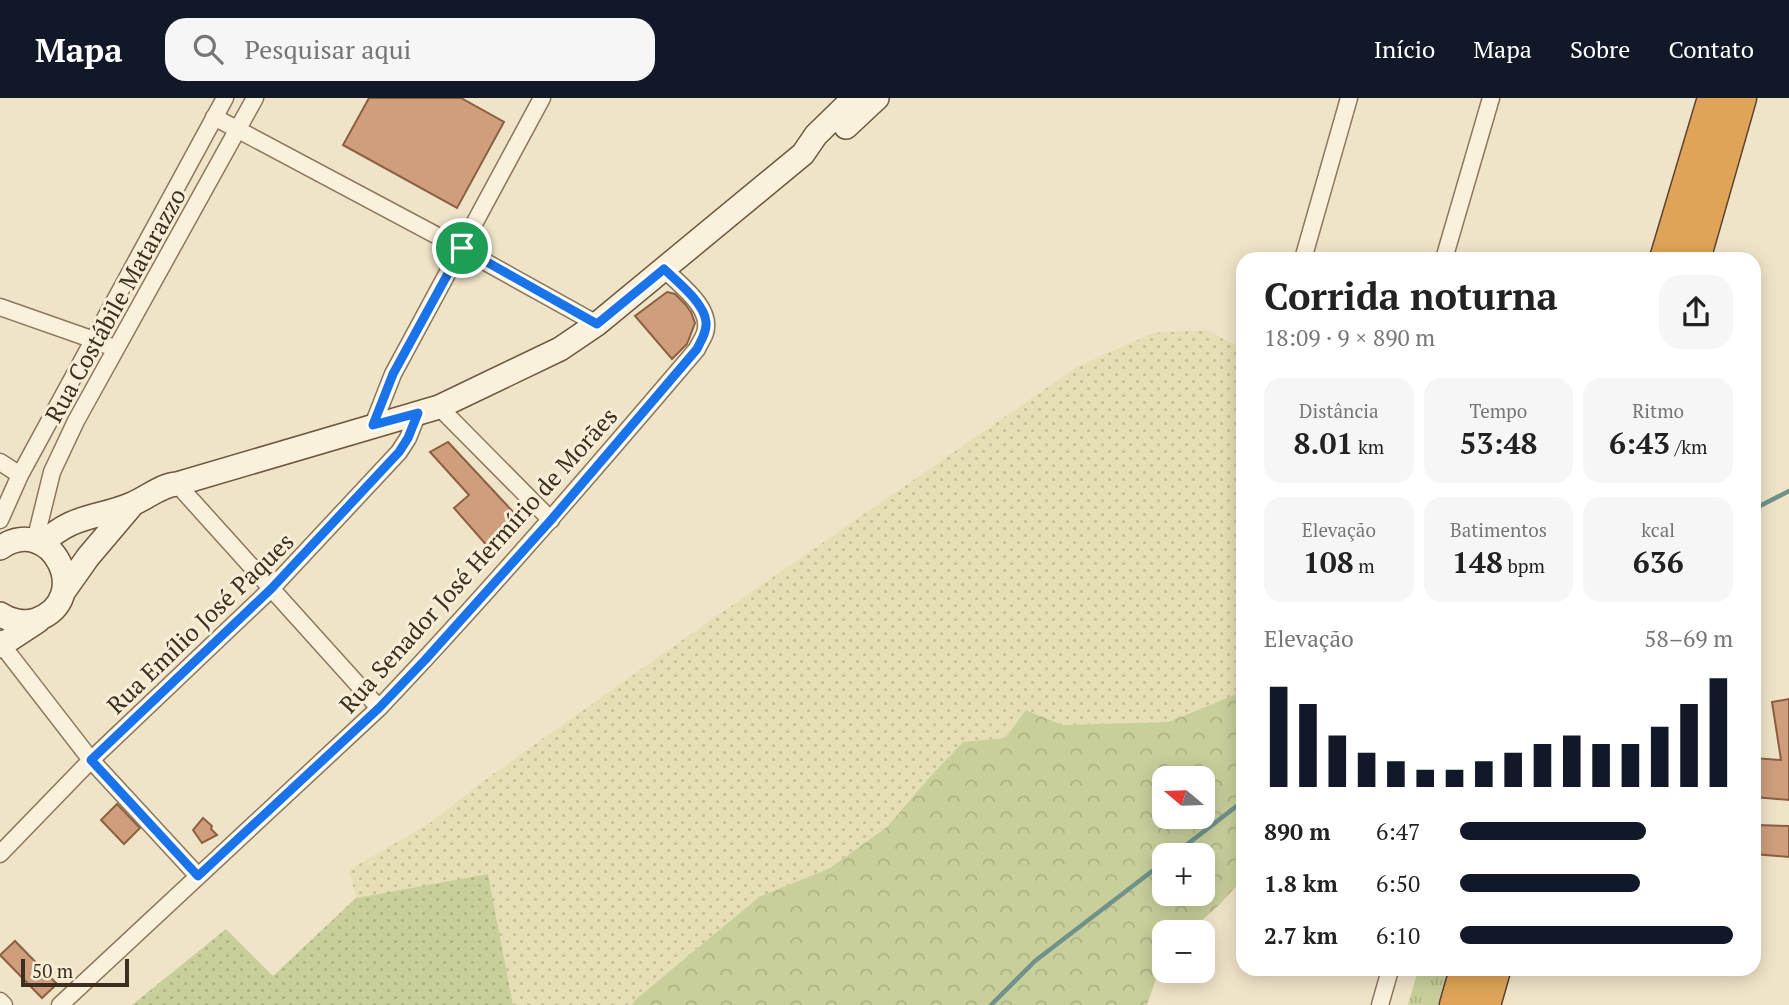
<!DOCTYPE html>
<html lang="pt">
<meta charset="utf-8">
<style>
:root{--surface:#fff;--page:#f6f6f6;--text:#222;--muted:#767676;--accent:#111827}
body{margin:0;font-family:"PT Serif",serif;background:var(--page);color:var(--text);height:100vh;display:flex;flex-direction:column;font-size:26px;white-space:nowrap}
*{box-sizing:border-box;margin:0}
p{font-size:23px;color:var(--muted)}
.icon{flex:none;width:38px;height:38px;fill:none;stroke:currentColor;stroke-width:2;stroke-linecap:round;stroke-linejoin:round}
.map{position:relative;flex:1;overflow:hidden}
.panel{position:absolute;left:1236px;top:154px;width:525px;height:724px;display:flex;flex-direction:column;background:var(--surface);border-radius:21px;box-shadow:0 4px 18px #0003}
.panel>*{flex:none}
.needle{width:46px;rotate:289deg}
.tools{position:absolute;left:1152px;top:668px;display:grid;gap:14px}
.tools a{display:grid;place-items:center;width:63px;height:63px;border-radius:14px;background:var(--surface);box-shadow:0 4px 18px #0003;font-size:35px}
.scale{position:absolute;left:21px;bottom:18px;width:108px;box-sizing:border-box;padding-left:7px;border:4px solid #3d2e20;border-top:0;font-size:19px;line-height:24px;white-space:nowrap;color:#3d2e20;-webkit-text-stroke:5px #f7eed8;paint-order:stroke}
.pin{position:absolute;display:grid;place-items:center;width:60px;height:60px;color:#fff;margin:-30px;border:4px solid #fff;border-radius:50%;box-shadow:0 2px 7px #0007}
.round{display:grid;place-items:center;flex:none;width:74px;height:74px;border-radius:21px;background:var(--page)}
.headline{display:flex;align-items:center;justify-content:space-between;height:119px;padding:0 28px}
h1{font-size:38px;font-weight:700;line-height:52px}
.figures{display:grid;grid-template-columns:repeat(3,1fr);gap:10px;height:119px;padding:7px 28px}
.figures div{display:grid;align-content:center;border-radius:18px;background:var(--page);text-align:center}
.figures b{font-size:30px;font-weight:700}
.figures small{font-size:19px;font-weight:400}
.figures p{font-size:19px}
.chart{height:196px;padding:14px 28px}
.chart p{display:flex;justify-content:space-between}
.chart svg{width:100%;height:126px;margin-top:7px;stroke:var(--accent);stroke-width:6}
ul{padding:0 28px;list-style:none;font-size:23px}
li{display:grid;grid-template-columns:112px 84px 1fr;align-items:center;height:52px}
li i{height:18px;border-radius:9px;background:var(--accent)}
header{display:flex;align-items:center;gap:42px;box-sizing:border-box;height:98px;padding:0 35px;background:var(--accent);color:#fff}
header strong{font-size:33px}
nav{display:flex;gap:38px;margin-inline-start:auto;font-size:24px}
.search{width:490px;height:63px;background:var(--page);display:flex;align-items:center;gap:18px;box-sizing:border-box;padding:0 24px;border-radius:21px;color:var(--muted);font-size:26px}
.map>svg:first-child{display:block}
.farmland{fill:url(#farmland-dots)}
.grass{fill:url(#grass-tufts)}
.forest{fill:url(#forest-crowns);fill-rule:evenodd}
.park{fill:url(#park-dots)}
.lines{fill:none;stroke-linecap:round;stroke-linejoin:round}
.stream{stroke:#6f938a;stroke-width:4.5}
.building{fill:#cf9f7d;stroke:#8d5f41;stroke-width:2}
.minor-casing{stroke:#8d765c;stroke-width:19}
.secondary-casing{stroke:#6f573f;stroke-width:26}
.motorway-casing{stroke:#5b4430;stroke-width:33}
.minor{stroke:#faf1dc;stroke-width:16}
.secondary{stroke:#faf1dc;stroke-width:23}
.motorway{stroke:#e0a458;stroke-width:30}
.route-casing{stroke:#fff;stroke-width:14}
.route{stroke:#1a73e8;stroke-width:9}
.labels{text-anchor:middle;dominant-baseline:central;stroke-width:6;stroke-linejoin:round;paint-order:stroke}
.street-label{font-size:24px;fill:#3d2e20;stroke:#f7eed8}
</style>
<header>
<strong>Mapa</strong>
<div class="search"><svg class="icon" aria-label="search" viewBox="0 0 24 24"><circle cx="10" cy="10" r="6"/><path d="M15 15l6 6"/></svg>Pesquisar aqui</div>
<nav><a>Início</a><a>Mapa</a><a>Sobre</a><a>Contato</a></nav>
</header>
<div class="map">
<svg width="1789" height="907" viewBox="0 0 1789 907">
<defs>
<pattern id="farmland-dots" width="8" height="8" patternUnits="userSpaceOnUse" patternTransform="scale(1.75)"><rect width="8" height="8" fill="#e6deb5"/><path d="M2 2h.1M6 6h.1" fill="none" stroke="#c6bf9b" stroke-width="1.8" stroke-linecap="round"/></pattern>
<pattern id="grass-tufts" width="24" height="20" patternUnits="userSpaceOnUse" patternTransform="scale(1.75)"><rect width="24" height="20" fill="#c9cf9b"/><path d="M3 7l-1-3M5 7V3M7 7l1-3M15 17l-1-3M17 17v-4M19 17l1-3" fill="none" stroke="#aeb285"/></pattern>
<pattern id="forest-crowns" width="20" height="18" patternUnits="userSpaceOnUse" patternTransform="scale(1.75)"><rect width="20" height="18" fill="#c9cf9b"/><path d="M2 6a3 3 0 1 1 6 0M12 15a3 3 0 1 1 6 0" fill="none" stroke="#aeb285"/></pattern>
<pattern id="park-dots" width="8" height="8" patternUnits="userSpaceOnUse" patternTransform="scale(1.75)"><rect width="8" height="8" fill="#c9cf9b"/><path d="M2 2h.1M6 6h.1" fill="none" stroke="#aeb285" stroke-width="1.8" stroke-linecap="round"/></pattern>
</defs>
<rect width="100%" height="100%" fill="#f0e4c8"/>
<path class="farmland" d="M 1207,232 L 1242,251 L 1242,592 L 1232,598 L 1168,624 L 1062,627 L 1026,612 L 1005,640 L 963,644 L 928,681 L 887,729 L 830,770 L 759,799 L 635,902 L 632,907 L 513,907 L 488,776 L 356,800 L 349,772 L 430,725 L 482,684 L 698,531 L 1077,269 L 1153,235 Z"/>
<path class="grass" d="M 1418,872 L 1458,872 L 1448,907 L 1408,907 Z"/>
<path class="forest" d="M 1242,592 L 1242,782 L 1219,807 L 1188,835 L 1164,835 L 1164,858 L 1147,907 L 632,907 L 635,902 L 759,799 L 830,770 L 887,729 L 928,681 L 963,644 L 1005,640 L 1026,612 L 1062,627 L 1168,624 L 1232,598 ZM 1164,681 L 1202,681 L 1202,719 L 1164,719 ZM 1164,758 L 1202,758 L 1202,796 L 1164,796 Z"/>
<path class="park" d="M 488,776 L 513,907 L 132,907 L 226,831 L 273,878 L 356,800 Z"/>
<g class="lines">
<path class="stream" d="M 1754,411 L 1789,393
M 1172,758 L 1242,704
M 991,907 L 1035,863 L 1164,764"/>
</g>
<path class="building" d="M 369,0 L 461,0 L 504,24 L 457,110 L 343,47 Z
M 667,194 L 675,196 L 685,206 L 691,214 L 695,225 L 687,246 L 672,261 L 635,218 Z
M 448,344 L 517,418 L 489,450 L 454,410 L 469,397 L 430,354 Z
M 1789,601 L 1789,702 L 1754,699 L 1754,660 L 1781,662 L 1772,604 Z
M 117,706 L 140,730 L 124,746 L 101,722 Z
M 203,720 L 212,728 L 211,731 L 217,737 L 202,745 L 193,732 Z
M 1756,727 L 1789,728 L 1789,759 L 1754,756 Z
M 15,843 L 57,886 L 42,900 L 0,857 Z"/>
<g class="lines">
<g class="minor-casing">
<path id="minor" d="M 214,19 L 462,151 L 597,226
M 1303,161 L 1349,0
M 1444,161 L 1491,0
M 0,209 L 94,242 L 116,251
M 439,309 L 551,422
M 373,327 L 393,276 L 542,0
M 0,364 L 20,377
M 177,386 L 379,610
M 0,422 L 20,377 L 225,0
M 35,443 L 52,374 L 76,323 L 255,0
M 0,541 L 2,547 L 91,662 L 198,778
M 0,756 L 91,662 L 271,491 L 399,354 L 408,340 L 418,315
M 0,903 L 4,907
M 60,907 L 379,610 C 489,494 593,373 697,251 C 699,246 703,241 705,235 C 713,210 680,187 664,171
M 1380,907 L 1390,872"/>
</g>
<g class="secondary-casing">
<path id="secondary" d="M 846,29 L 877,0
M 42,446 C 73,416 96,421 132,406 C 147,400 161,387 177,386 L 439,309 L 560,251 L 597,226 L 803,56 L 816,37 L 854,0
M 0,450 C 51,414 95,501 36,522 C 24,526 10,523 0,516
M 64,493 L 88,459 L 132,407
M 0,548 L 38,523"/>
</g>
<g class="motorway-casing">
<path id="motorway" d="M 1665,161 L 1713,0
M 1695,161 L 1741,0
M 1455,907 L 1465,872
M 1485,907 L 1495,872"/>
</g>
<use href="#minor" class="minor"/>
<use href="#secondary" class="secondary"/>
<use href="#motorway" class="motorway"/>
</g>
<g class="lines">
<g class="route-casing">
<path id="route" d="M 462,150 L 597,226 L 664,171 C 677,183 705,206 706,224 C 707,234 701,242 697,251 L 551,422 L 425,562 L 379,610 L 198,778 L 91,662 L 271,491 L 399,354 L 408,340 L 418,315 L 373,327 L 393,276 Z"/>
</g>
<use href="#route" class="route"/>
</g>
<g class="labels">
<g class="street-label">
<text transform="translate(115 207) rotate(-61)">Rua Costábile Matarazzo</text>
<text transform="translate(478 462) rotate(-48)">Rua Senador José Hermírio de Morães</text>
<text transform="translate(200 525) rotate(-44)">Rua Emílio José Paques</text>
</g>
</g>
</svg>
<div class="tools">
<a><svg class="needle" viewBox="-14 -14 28 28"><path d="M0-13l5 13h-10z" fill="#e53935"/><path d="M0 13l5-13h-10z" fill="#767676"/></svg></a>
<a>+</a>
<a>−</a>
</div>
<div class="scale">50 m</div>
<div class="pin" style="left:462px;top:150px;background:#1e9e55"><svg class="icon" aria-label="arrive" viewBox="0 0 24 24"><path d="M6 21V4h12l-3 4 3 4H6"/></svg></div>
<section class="panel">
<div class="headline"><div><h1>Corrida noturna</h1><p>18:09 · 9 × 890 m</p></div><a class="round"><svg class="icon" aria-label="share" viewBox="0 0 24 24"><path d="M12 15V3M7 8l5-5 5 5M5 13v7h14v-7"/></svg></a></div>
<div class="figures">
<div><p>Distância</p><b>8.01<small> km</small></b></div>
<div><p>Tempo</p><b>53:48</b></div>
<div><p>Ritmo</p><b>6:43<small> /km</small></b></div>
</div>
<div class="figures">
<div><p>Elevação</p><b>108<small> m</small></b></div>
<div><p>Batimentos</p><b>148<small> bpm</small></b></div>
<div><p>kcal</p><b>636</b></div>
</div>
<div class="chart"><p><span>Elevação</span>58–69 m</p>
<svg viewBox="0 0 160 44" preserveAspectRatio="none"><path d="M5 44V9M15 44V15M25 44V26M35 44V32M45 44V35M55 44V38M65 44V38M75 44V35M85 44V32M95 44V29M105 44V26M115 44V29M125 44V29M135 44V23M145 44V15M155 44V6"/></svg>
</div>
<ul>
<li><b>890 m</b>6:47<i style="width:68%"></i></li>
<li><b>1.8 km</b>6:50<i style="width:66%"></i></li>
<li><b>2.7 km</b>6:10<i style="width:100%"></i></li>
</ul>
</section>
</div>
